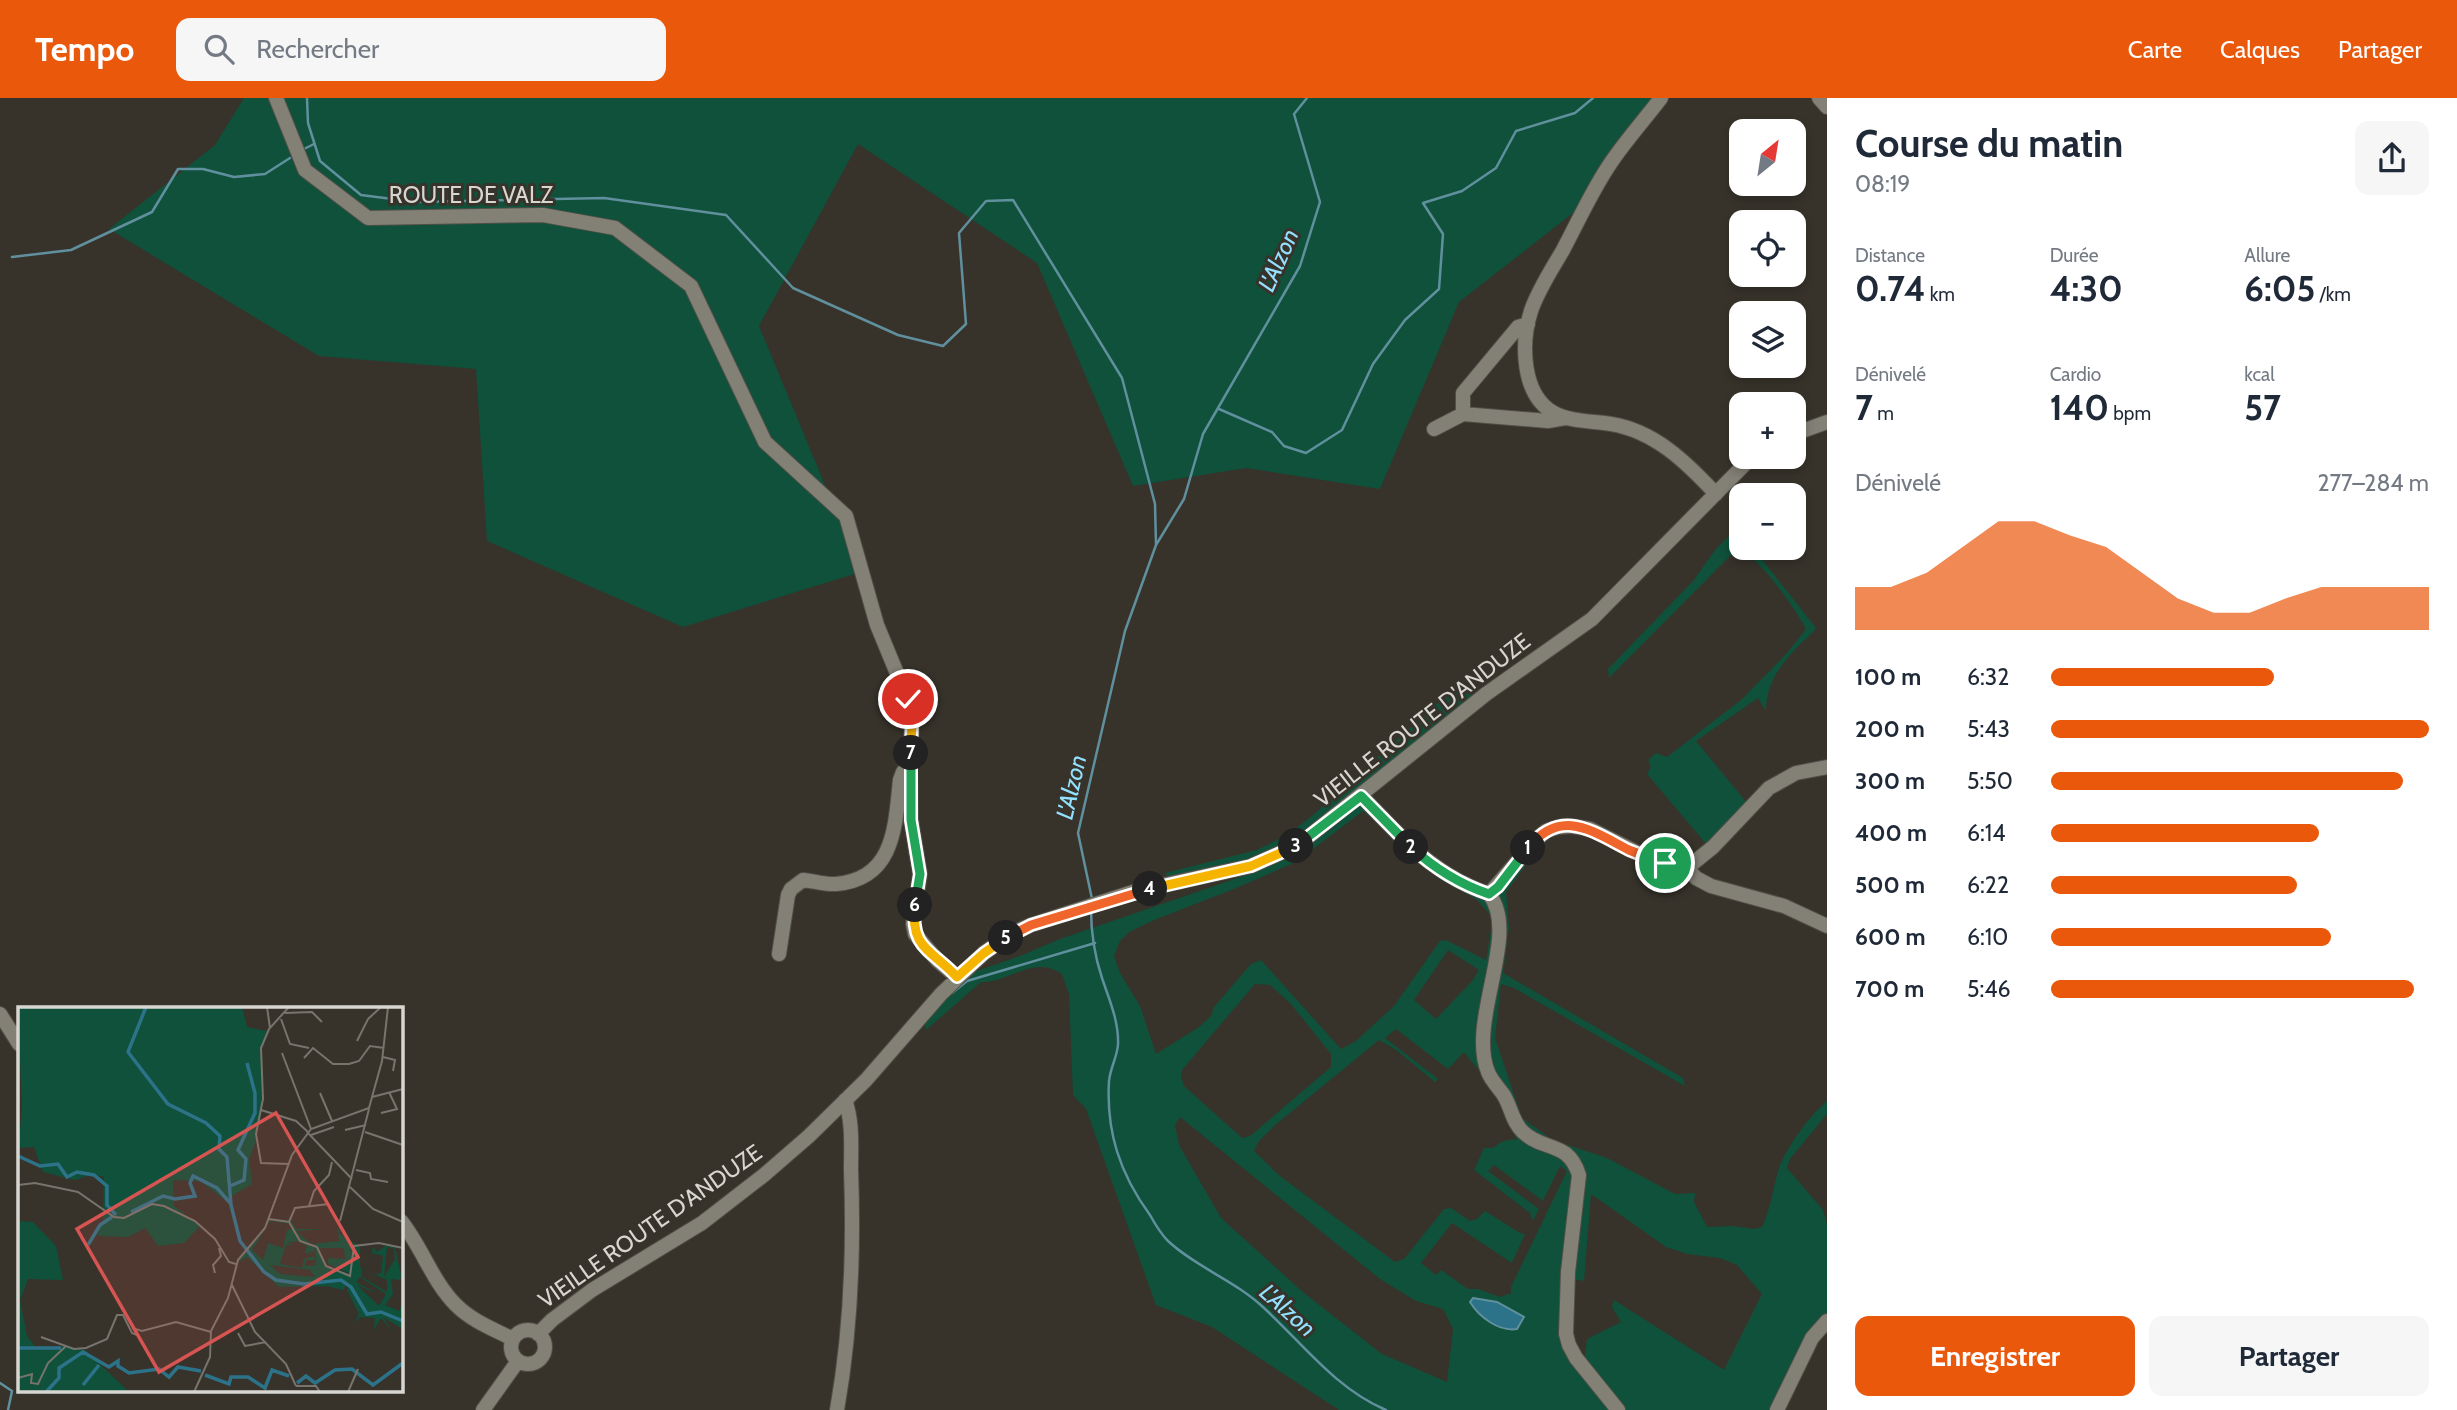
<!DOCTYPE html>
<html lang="fr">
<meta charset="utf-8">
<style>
:root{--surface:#fff;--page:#f6f6f7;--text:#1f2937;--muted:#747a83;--accent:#ea580c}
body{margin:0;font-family:Cabin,sans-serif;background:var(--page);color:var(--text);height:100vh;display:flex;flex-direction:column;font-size:26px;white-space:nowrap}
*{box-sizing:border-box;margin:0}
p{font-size:23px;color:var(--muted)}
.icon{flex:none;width:38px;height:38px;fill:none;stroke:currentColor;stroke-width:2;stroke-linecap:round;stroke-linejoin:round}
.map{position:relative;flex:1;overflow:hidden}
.side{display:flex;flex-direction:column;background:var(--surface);width:630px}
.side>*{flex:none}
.needle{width:46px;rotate:30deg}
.tools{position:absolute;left:1729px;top:21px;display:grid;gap:14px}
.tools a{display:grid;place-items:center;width:77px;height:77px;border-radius:14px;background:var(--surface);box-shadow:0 4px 10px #0003;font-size:35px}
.pin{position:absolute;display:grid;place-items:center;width:60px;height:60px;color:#fff;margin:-30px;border:4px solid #fff;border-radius:50%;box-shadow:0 2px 7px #0007}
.km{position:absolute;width:35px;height:35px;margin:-18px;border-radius:50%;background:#222;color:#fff;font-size:19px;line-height:35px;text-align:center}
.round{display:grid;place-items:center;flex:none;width:74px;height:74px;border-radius:14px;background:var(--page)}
.headline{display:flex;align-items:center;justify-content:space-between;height:119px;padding:0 28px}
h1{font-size:38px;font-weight:700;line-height:52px}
.stats{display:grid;grid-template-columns:repeat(3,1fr);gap:10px;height:119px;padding:7px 28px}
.stats div{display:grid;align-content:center}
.stats b{font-size:35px;font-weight:700}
.stats small{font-size:19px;font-weight:400}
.stats p{font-size:19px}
.chart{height:196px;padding:14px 28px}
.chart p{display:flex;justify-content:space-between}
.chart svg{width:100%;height:126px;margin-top:7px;fill:var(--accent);opacity:.7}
.primary-button{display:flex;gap:14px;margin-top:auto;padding:14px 28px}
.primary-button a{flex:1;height:80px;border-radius:14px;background:var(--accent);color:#fff;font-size:28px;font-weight:700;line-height:80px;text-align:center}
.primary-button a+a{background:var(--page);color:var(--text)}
ul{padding:0 28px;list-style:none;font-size:23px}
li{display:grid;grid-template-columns:112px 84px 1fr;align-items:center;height:52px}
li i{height:18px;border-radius:9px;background:var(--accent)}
header{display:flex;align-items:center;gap:42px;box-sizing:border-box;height:98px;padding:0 35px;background:var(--accent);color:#fff}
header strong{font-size:33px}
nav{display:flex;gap:38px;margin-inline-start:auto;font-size:24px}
.search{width:490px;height:63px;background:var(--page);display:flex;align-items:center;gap:18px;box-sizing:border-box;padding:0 24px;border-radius:14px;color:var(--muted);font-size:26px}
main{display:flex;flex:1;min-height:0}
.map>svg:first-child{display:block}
.green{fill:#0f513a;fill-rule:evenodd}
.water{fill:#2c7289;stroke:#60909e;stroke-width:2}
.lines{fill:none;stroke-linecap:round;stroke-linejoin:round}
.stream{stroke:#60909e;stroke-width:2.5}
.minor-casing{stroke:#524f48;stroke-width:16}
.minor{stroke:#838076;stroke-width:14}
.split-1-casing{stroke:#fff;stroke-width:14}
.split-2-casing{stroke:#fff;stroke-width:14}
.split-3-casing{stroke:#fff;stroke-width:14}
.split-4-casing{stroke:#fff;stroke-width:14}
.split-5-casing{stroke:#fff;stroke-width:14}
.split-6-casing{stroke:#fff;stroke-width:14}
.split-7-casing{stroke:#fff;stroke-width:14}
.split-8-casing{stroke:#fff;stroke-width:14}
.split-1{stroke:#f0652b;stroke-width:9}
.split-2{stroke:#22a559;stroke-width:9}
.split-3{stroke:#22a559;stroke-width:9}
.split-4{stroke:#f5b400;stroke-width:9}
.split-5{stroke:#f0652b;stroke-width:9}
.split-6{stroke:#f5b400;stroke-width:9}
.split-7{stroke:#22a559;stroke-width:9}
.split-8{stroke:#f5b400;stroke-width:9}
.labels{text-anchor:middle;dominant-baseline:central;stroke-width:6;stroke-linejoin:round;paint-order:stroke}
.street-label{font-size:23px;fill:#d8d6d0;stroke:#37332b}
.water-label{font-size:24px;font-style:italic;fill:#93e1fe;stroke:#37332b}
.inset-river{fill:none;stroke:#2c7289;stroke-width:3.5}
.inset-road{fill:none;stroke:#77746d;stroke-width:2}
.view{fill:#d65452;fill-opacity:0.15;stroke:#d65452;stroke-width:3.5}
.inset-edge{fill:none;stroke:#d8d6d0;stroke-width:3.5}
</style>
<header>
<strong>Tempo</strong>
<div class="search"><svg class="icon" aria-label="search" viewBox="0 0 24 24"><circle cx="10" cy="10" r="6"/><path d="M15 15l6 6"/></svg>Rechercher</div>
<nav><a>Carte</a><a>Calques</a><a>Partager</a></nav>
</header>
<main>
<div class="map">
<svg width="1827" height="1312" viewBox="0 0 1827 1312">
<rect width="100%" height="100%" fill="#37332b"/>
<path class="green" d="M 244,0 L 1658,0 L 1582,108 L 1459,204 L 1380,391 L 1246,370 L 1133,388 L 1037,165 L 858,46 L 759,228 L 861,474 L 683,529 L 487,443 L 476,271 L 319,258 L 109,131 L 215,47 Z
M 1741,436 L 1741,450 L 1753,450 L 1816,530 C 1810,539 1800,545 1793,554 C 1777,571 1766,590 1766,613 L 1758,600 L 1696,643 L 1748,706 L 1707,747 L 1647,676 L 1651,669 L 1648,662 L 1656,655 L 1667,659 L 1741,602 L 1787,555 L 1806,531 C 1797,513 1756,454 1737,451 L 1609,580 L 1608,571 L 1693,483 L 1715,452 L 1728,439 Z
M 1467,579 L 1476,583 L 1477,595 L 1298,739 L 1247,762 L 1214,771 L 1168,778 L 1165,775 L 1257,752 L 1287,737 L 1312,718 Z
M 1365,702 L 1409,747 L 1489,796 L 1534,744 L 1540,748 L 1506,794 L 1509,829 L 1503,875 L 1683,980 L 1685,988 L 1514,890 L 1501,886 L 1495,940 L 1522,1020 L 1553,1042 L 1607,1060 L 1675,1096 L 1695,1095 L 1694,1104 L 1707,1129 L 1732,1128 L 1755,1131 L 1762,1129 C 1771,1110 1773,1090 1779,1070 C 1786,1050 1810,1017 1827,1003 L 1827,1016 L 1790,1061 L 1787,1070 L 1823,1112 L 1827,1126 L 1827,1218 L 1771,1312 L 1624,1312 L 1584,1263 L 1587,1241 L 1621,1224 L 1612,1209 L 1614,1202 L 1724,1272 L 1762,1196 L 1737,1167 L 1720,1160 L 1687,1156 L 1666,1149 L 1591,1096 L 1584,1183 L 1564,1179 L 1562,1241 L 1567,1260 L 1611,1312 L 1339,1312 L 1212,1229 L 1156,1207 L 1086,1011 L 1073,997 L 1069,896 L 1062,876 C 1032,856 1010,885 981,884 L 926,932 L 924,923 L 968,876 L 1020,858 L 1060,841 L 1252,775 ZM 1363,713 L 1395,739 L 1438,780 L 1476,801 L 1493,820 L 1486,862 L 1446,842 L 1440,843 L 1394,908 L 1356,943 L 1341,951 L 1261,862 L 1251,866 L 1214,909 L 1211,918 L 1199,929 L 1156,956 L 1140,908 L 1120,875 L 1114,858 L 1120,843 L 1129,834 L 1154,822 L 1234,791 L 1296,764 ZM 1448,852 L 1479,872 L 1473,882 L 1436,921 L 1414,902 ZM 1255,886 L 1270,887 L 1291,906 L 1331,956 L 1331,969 L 1250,1038 L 1242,1040 L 1184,988 L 1181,979 L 1182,972 ZM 1396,931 L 1448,971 L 1464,954 L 1500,999 L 1517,1042 C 1506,1041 1502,1043 1493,1050 L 1484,1050 L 1474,1072 L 1530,1115 L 1533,1123 L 1539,1111 L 1488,1073 L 1494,1067 L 1543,1103 L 1560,1068 L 1567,1073 L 1511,1189 L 1511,1195 L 1500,1199 L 1478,1191 L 1468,1191 L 1441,1172 L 1436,1177 L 1421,1165 L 1452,1125 L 1512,1165 L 1525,1136 L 1520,1135 L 1485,1113 L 1477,1121 L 1470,1123 L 1451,1110 L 1444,1111 L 1404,1161 L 1395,1164 L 1280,1078 L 1254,1053 L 1259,1043 L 1274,1028 L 1379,942 L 1395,951 L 1435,984 L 1438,981 L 1385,940 ZM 1180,1019 L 1380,1181 L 1416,1203 L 1443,1211 L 1453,1231 L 1447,1284 L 1382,1256 L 1304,1195 L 1221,1120 L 1179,1047 L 1175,1027 Z"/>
<path class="water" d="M 1473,1200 L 1497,1204 L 1524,1219 L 1517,1231 C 1499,1234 1479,1219 1470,1204 Z"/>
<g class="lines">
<path class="stream" d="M 307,0 L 308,25 L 320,63 L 361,97 L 416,104 L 604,100 L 726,117 L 793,190 L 898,237 L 943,248 L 966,226 L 959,135 L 986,103 L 1013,102 L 1122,280 L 1155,406 L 1156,446
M 304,51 L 314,46
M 12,159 L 71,152 L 152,114 L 178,71 L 203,71 L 234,79 L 265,76 L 290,60
M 1219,311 L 1272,334 L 1284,348 L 1306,355 L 1342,332 L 1373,266 L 1405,222 L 1439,191 L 1443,136 L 1423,105 L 1462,93 L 1496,70 L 1516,33 L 1575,15 L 1593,0
M 1092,801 L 1078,735 L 1125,533 L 1156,447 L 1184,401 L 1203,336 L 1300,168 L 1320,104 L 1294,16 L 1307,0
M 1091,811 C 1091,834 1095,859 1102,880 C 1109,901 1119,923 1118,947 C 1117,959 1110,971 1109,983 C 1106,1034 1120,1076 1150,1117 C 1155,1126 1161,1136 1168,1143 C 1197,1170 1236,1183 1264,1210 C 1303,1246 1336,1291 1386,1312
M 952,895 L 967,883 L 1095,845
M 0,1285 L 12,1293 L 8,1312"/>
<g class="minor-casing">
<path id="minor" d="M 276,0 L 305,72 L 368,120 L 543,117 L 615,130 L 691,188 L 765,344 L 846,418 L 877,527 L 908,602 L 912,619 L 910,670 L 911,722 L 920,776 L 913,826 L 915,836 L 938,863 L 957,879
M 1661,0 C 1645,21 1627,41 1612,63 C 1593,90 1579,122 1563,152 C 1552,171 1538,192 1531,213 C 1521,244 1521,297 1554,315 C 1571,324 1593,323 1611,326 C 1655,333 1687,365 1716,396
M 1819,0 L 1827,9
M 1463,316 L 1463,295 L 1518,229 L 1528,226
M 1434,331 L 1463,316 L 1548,323 L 1565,320
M 1794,336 L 1827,324
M 1361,698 C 1402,739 1432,777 1489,796 L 1538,740 L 1546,733 L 1558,729 L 1571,728 L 1590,731 L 1644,758 L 1687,770 L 1696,780 L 1711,788 L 1784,808 L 1827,828
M 1687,770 L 1713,749 L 1769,690 L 1796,675 L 1827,669
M 1489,796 C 1521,836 1467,922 1488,974 C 1491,982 1498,989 1503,996 C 1511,1008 1512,1024 1523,1034 C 1544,1054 1568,1042 1579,1077 L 1568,1174 L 1566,1236 L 1569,1247 L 1576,1260 L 1618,1312
M 779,856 L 788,797 L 791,791 L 803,782 C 814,783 825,787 836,786 C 895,781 895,728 900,682 L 903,674 L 910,670
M 0,916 L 19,946
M 401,1123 C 422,1149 432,1183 456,1207 C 472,1223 493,1231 513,1241
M511 1249a17 17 0 1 1 34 0a17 17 0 1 1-34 0Z
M 538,1236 L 552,1222 L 592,1192 L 702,1125 L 764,1077 L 809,1038 L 866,982 L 941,896 L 984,855 L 1010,836 L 1031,827 L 1136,793 L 1251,768 L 1298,747 L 1486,596 L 1592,521 L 1745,366 L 1756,359
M 483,1312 L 518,1263
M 837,1312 C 851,1233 854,1152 851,1072 C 851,1050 853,1023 845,1002
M 1777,1312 L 1812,1240 L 1827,1223"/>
</g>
<use href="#minor" class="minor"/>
</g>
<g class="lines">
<g class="split-1-casing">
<path id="split-1" d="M 1528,750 C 1561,709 1592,733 1629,752 C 1641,757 1653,761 1665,765"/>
</g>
<g class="split-2-casing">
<path id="split-2" d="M 1411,749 C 1434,770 1459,786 1489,796 L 1498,789 L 1528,750"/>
</g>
<g class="split-3-casing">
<path id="split-3" d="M 1296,748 L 1361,698 L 1411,749"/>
</g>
<g class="split-4-casing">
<path id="split-4" d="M 1150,791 L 1251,768 L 1296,748"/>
</g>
<g class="split-5-casing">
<path id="split-5" d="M 1006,840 L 1031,827 L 1150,791"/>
</g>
<g class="split-6-casing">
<path id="split-6" d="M 915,807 C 910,851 931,851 957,879 L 984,855 L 1006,840"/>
</g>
<g class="split-7-casing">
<path id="split-7" d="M 911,655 L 911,722 L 920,776 L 915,807"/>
</g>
<g class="split-8-casing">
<path id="split-8" d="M 908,601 L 912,619 L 911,655"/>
</g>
<use href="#split-1" class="split-1"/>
<use href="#split-2" class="split-2"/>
<use href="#split-3" class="split-3"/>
<use href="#split-4" class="split-4"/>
<use href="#split-5" class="split-5"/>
<use href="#split-6" class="split-6"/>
<use href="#split-7" class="split-7"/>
<use href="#split-8" class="split-8"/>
</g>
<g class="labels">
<g class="street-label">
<text x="471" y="97">ROUTE DE VALZ</text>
<text transform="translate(1422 622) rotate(-38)">VIEILLE ROUTE D'ANDUZE</text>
<text transform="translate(650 1128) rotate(-35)">VIEILLE ROUTE D'ANDUZE</text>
</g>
<g class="water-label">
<text transform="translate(1278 162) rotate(-66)">L'Alzon</text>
<text transform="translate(1071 689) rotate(-77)">L'Alzon</text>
<text transform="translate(1288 1212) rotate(42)">L'Alzon</text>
</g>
</g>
<g transform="translate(18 909)">
<rect width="385" height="385" fill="#37332b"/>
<path d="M 0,0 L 224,0 L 229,20 L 249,24 L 243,40 L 244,92 L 238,134 L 231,152 L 234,177 L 207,193 L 182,174 L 155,173 L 156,199 L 182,219 L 166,236 L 140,239 L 127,221 L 110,230 L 79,229 L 85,213 L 86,170 L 75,167 L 57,173 L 25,165 L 16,140 L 0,141 L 4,103 ZM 252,212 L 273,213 L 278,222 L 304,222 L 278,224 L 293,237 L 321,234 L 320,224 L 322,215 L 321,226 L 342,240 L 342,260 L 357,268 L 363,266 L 365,249 L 354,246 L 355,239 L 359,245 L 369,238 L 377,240 L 383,268 L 382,273 L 373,272 L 375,287 L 367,298 L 381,304 L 385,294 L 385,322 L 365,310 L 375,325 L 363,311 L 356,323 L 357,311 L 342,310 L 336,316 L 341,307 L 329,283 L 332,273 L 325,283 L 309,279 L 261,280 L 229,250 L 219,256 ZM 252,214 L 273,217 L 275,222 L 269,223 L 265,241 L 250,236 L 245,253 L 234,243 ZM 279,234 L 289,239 L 287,246 L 296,248 L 289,244 L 296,245 L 297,240 L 298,258 L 287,259 L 288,253 L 297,253 L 296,249 L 286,252 L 284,261 L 262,257 L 268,238 L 277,238 L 269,236 ZM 369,240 L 376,241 L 377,252 L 366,270 ZM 301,241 L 326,241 L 327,252 L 310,251 L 310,257 L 336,268 L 309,260 ZM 252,258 L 292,263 L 297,270 L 262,267 ZM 343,261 L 369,273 L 369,285 L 344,270 ZM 342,270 L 368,287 L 361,299 L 339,278 L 360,287 L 338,275 ZM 0,214 L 15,215 L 38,239 L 45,273 L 10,272 L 2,293 L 9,329 L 19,342 L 44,339 L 67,343 L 111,385 L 0,385 Z" fill="#0f513a" fill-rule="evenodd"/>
<path class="inset-river" d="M 128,0 L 110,45 L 150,97 L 188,116 L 202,129 L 201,142 L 209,150 L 213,198 L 222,234 L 246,265 L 258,273 L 286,277 L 323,273 L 333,280 L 349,307 L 363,305 L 385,314M 0,149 L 22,159 L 40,157 L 49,170 L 59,165 L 76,168 L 89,179 L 89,198 L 98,208M 212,179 L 226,173 L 228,152 L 220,143 L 237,106 L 237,86 L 229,56M 113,205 L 145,189 L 157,192 L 177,189 L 172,176 L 175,169 L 199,181 L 213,197M 70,238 L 82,218 L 94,210M 0,341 L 43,341M 187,368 L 211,377 L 213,370 L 230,370 L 247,381 L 254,363 L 271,369M 279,376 L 288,369 L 297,376 L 317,363 L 334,362 L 355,378 L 385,356M 65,378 L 81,358M 28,385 L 41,371 L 41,361 L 65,345 L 91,360 L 100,354 L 100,359 L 111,366 L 141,362 L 151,370 L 160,360 L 183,364"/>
<path class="inset-road" d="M 249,0 L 252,21M 267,6 L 294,5 L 304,15M 263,12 L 272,37 L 291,41M 339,34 L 350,12 L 363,0M 264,46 L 293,122M 365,50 L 377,53 L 375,64M 286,51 L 295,41 L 315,57 L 331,57 L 341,54 L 352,39 L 366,41M 302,86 L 314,114M 354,90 L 385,82M 243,103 L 278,114 L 290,125M 363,106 L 379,102 L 371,85M 327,123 L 348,118M 289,125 L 334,172M 347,125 L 385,138M 293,128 L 316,120M 271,157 L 243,156 L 238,127 L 245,92 L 243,41 L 251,22 L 271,0M 338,163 L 352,166 L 353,172 L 370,175M 0,178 L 17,176 L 60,185 L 96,210 L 106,211 L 134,197 L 146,199 L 177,214 L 197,232 L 211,255 L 218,257M 332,180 L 355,202 L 385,215M 291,199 L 296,184 L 311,168 L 314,155M 251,212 L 271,215 L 277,201 L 311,197M 322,214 L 351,102M 271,215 L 282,234 L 299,240 L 308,259 L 332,269 L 336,239 L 361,236 L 385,241M 197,266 L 195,258 L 203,249 L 201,241M 214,278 L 237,325 L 268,357 L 278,379M 114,321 L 124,324 L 158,315 L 193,325M 220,326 L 227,339 L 248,335M 23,330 L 56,342 L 68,341 L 89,332 L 99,308 L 105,308 L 114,326 L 119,328M 0,371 L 14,367 L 13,376 L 20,377 L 30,356 L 48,339M 278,379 L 298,379 L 302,385M 176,385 L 192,350 L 193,324 L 210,291 L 220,253 L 247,221 L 274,148 L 293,122 L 351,101 L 364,54 L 370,0M 330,385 L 340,362"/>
<path class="view" d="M 258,106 L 340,250 L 141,365 L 59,222 Z"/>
<rect width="385" height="385" class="inset-edge"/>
</g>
</svg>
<div class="tools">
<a><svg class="needle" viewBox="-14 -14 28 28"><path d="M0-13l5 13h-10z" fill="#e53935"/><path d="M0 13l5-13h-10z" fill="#747a83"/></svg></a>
<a><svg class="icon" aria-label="locate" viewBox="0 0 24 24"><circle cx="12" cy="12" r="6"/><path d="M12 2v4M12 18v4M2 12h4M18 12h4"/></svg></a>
<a><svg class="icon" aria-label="layers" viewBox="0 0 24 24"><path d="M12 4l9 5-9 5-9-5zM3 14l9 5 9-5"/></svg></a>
<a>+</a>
<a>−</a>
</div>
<div class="pin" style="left:1665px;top:765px;background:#1e9e55"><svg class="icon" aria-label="arrive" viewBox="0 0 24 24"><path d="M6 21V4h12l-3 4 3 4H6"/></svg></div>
<div class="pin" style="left:908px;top:601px;background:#d93025"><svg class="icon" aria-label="check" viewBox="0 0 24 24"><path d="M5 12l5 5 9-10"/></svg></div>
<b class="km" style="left:1528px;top:750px">1</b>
<b class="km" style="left:1411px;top:749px">2</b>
<b class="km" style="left:1296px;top:748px">3</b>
<b class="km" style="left:1150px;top:791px">4</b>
<b class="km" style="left:1006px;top:840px">5</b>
<b class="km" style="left:915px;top:807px">6</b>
<b class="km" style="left:911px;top:655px">7</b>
</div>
<section class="side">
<div class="headline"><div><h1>Course du matin</h1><p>08:19</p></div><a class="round"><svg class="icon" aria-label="share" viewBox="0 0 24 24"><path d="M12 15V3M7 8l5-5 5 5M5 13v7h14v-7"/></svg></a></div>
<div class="stats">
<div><p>Distance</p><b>0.74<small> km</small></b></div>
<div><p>Durée</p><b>4:30</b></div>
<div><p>Allure</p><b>6:05<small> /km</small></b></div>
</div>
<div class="stats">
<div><p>Dénivelé</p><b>7<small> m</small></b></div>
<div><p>Cardio</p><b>140<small> bpm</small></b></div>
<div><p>kcal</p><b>57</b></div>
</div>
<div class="chart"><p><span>Dénivelé</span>277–284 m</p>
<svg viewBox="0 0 160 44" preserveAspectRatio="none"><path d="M0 44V29L10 29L20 24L30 15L40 6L50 6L60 11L70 15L80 24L90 33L100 38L110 38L120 33L130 29L140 29L150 29L160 29V44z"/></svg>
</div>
<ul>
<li><b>100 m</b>6:32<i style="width:59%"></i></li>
<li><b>200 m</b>5:43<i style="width:100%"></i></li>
<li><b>300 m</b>5:50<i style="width:93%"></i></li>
<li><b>400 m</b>6:14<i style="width:71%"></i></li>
<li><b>500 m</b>6:22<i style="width:65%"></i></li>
<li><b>600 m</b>6:10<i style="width:74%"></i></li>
<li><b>700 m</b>5:46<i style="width:96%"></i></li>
</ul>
<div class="primary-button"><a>Enregistrer</a><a>Partager</a></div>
</section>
</main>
